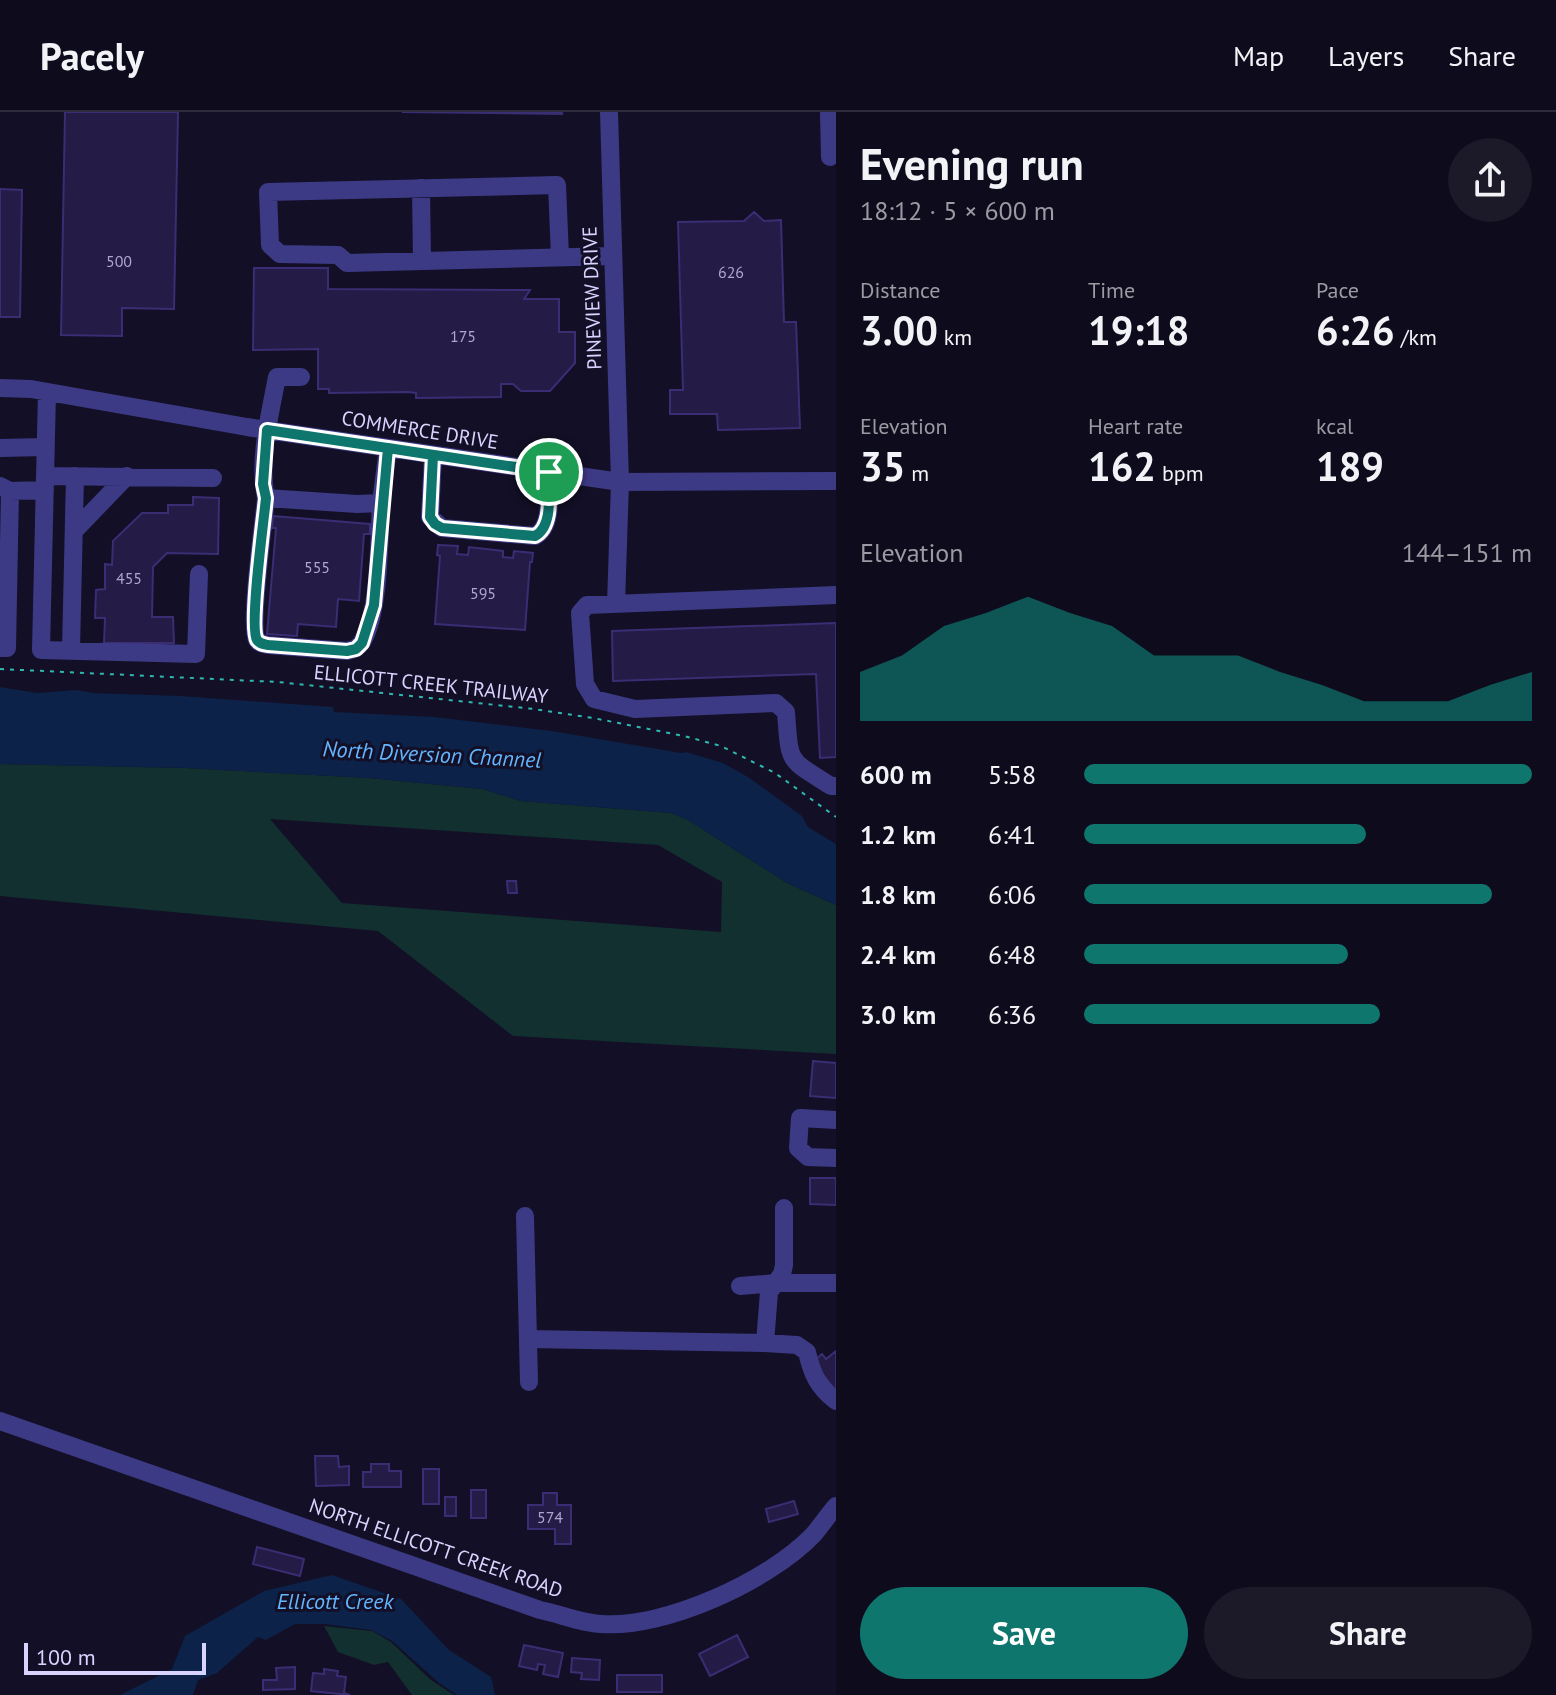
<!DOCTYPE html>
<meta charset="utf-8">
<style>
:root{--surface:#0e0b1c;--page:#1c1929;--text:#f1f3f6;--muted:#9b9ba3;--line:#2e2b3b;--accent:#0f766e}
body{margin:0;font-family:"PT Sans",sans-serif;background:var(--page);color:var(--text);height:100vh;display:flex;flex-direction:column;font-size:30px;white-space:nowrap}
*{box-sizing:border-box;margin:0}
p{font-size:26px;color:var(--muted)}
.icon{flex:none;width:44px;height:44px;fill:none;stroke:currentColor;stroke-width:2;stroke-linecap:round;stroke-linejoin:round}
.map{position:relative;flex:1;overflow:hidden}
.drawer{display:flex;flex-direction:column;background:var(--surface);width:720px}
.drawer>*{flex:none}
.scale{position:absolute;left:24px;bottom:20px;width:182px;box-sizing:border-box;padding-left:8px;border:4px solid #d9d4ff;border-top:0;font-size:22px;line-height:28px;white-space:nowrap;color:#d9d4ff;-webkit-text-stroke:6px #130f26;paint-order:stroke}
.pin{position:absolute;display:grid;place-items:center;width:68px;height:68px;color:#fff;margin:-34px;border:4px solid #fff;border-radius:50%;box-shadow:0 2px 8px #0007}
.round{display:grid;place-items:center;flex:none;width:84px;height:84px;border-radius:42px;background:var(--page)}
.overview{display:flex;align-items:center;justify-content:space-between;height:136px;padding:0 24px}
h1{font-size:44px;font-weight:600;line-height:60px}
.figures{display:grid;grid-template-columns:repeat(3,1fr);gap:12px;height:136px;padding:8px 24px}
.figures div{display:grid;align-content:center}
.figures b{font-size:40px;font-weight:600}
.figures small{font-size:22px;font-weight:400}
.figures p{font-size:22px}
.chart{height:224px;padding:16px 24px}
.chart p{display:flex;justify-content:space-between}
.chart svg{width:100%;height:144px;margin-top:8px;fill:var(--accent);opacity:.7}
.button{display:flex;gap:16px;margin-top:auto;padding:16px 24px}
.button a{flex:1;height:92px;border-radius:48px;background:var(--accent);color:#fff;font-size:32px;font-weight:600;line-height:92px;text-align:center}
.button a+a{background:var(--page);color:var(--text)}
ul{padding:0 24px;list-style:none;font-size:26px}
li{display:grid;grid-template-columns:128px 96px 1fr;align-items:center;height:60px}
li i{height:20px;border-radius:10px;background:var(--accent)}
header{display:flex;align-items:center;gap:48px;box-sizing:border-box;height:112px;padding:0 40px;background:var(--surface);border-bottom:2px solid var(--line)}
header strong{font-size:38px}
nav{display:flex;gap:44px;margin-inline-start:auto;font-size:28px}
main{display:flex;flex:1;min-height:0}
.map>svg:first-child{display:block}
.green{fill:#12302f;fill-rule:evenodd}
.water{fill:#0c2248}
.building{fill:#241b47;stroke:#3b2d73;stroke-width:2}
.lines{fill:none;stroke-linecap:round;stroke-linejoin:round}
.path{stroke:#2fb8b0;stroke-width:2;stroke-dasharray:4 6;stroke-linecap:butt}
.minor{stroke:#3d3a85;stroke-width:18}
.route-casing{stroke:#fff;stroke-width:16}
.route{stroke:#0f766e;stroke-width:10}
.labels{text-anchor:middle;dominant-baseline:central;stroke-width:6;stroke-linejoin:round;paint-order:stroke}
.number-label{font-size:16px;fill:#aca6d1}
.street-label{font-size:20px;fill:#d9d4ff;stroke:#130f26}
.water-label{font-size:22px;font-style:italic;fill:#62b6ff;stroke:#130f26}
</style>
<header>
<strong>Pacely</strong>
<nav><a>Map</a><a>Layers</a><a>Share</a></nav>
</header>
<main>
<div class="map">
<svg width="836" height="1583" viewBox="0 0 836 1583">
<rect width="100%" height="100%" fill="#130f26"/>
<path class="green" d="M 0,652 L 186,656 L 369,666 L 482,677 L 521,689 L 671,701 L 688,708 L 787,771 L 836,793 L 836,942 L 513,924 L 378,819 L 0,784 ZM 270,707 L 658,733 L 722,770 L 721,820 L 342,791 Z
M 324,1514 L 372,1519 L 391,1530 L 431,1568 L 454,1583 L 412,1583 L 388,1550 L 374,1553 L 338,1540 Z"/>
<path class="water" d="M 0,575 L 37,581 L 77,578 L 93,581 L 180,584 L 333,595 L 334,600 L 434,605 L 552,619 L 681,641 L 686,640 L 723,651 L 748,665 L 802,704 L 808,715 L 836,732 L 836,793 L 787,771 L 688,708 L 671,701 L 521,689 L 482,677 L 369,666 L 186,656 L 0,652 Z
M 332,1463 L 401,1487 L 449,1538 L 491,1565 L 495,1583 L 457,1583 L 439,1571 L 392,1529 L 371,1518 L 324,1512 L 295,1512 L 266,1528 L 258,1525 L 217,1561 L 198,1568 L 193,1583 L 120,1583 L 172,1557 L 185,1524 L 264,1479 Z"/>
<path class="building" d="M 65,0 L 178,0 L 174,197 L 122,196 L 122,224 L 61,223 Z
M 402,0 L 562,0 L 562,2 Z
M 0,77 L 22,78 L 20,205 L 0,205 Z
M 754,100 L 764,109 L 781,108 L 784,210 L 796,210 L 800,316 L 718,318 L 717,302 L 670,302 L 670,278 L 683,278 L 678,110 L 744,109 Z
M 254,156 L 328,156 L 328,177 L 530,178 L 524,187 L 559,187 L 559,220 L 575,220 L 575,251 L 550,279 L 521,279 L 513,272 L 501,272 L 501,285 L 416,286 L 416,281 L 408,280 L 329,281 L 329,277 L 318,277 L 318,237 L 253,238 Z
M 193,385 L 219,386 L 218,442 L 167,441 L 153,455 L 152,505 L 173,505 L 174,531 L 104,531 L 105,506 L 95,506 L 96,478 L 105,477 L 105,452 L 112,453 L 113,429 L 142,401 L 168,401 L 168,393 L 193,393 Z
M 273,404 L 370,412 L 370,422 L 364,422 L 359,489 L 338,487 L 336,515 L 298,512 L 297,524 L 267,522 L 276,416 L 272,416 Z
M 438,433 L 458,434 L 457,442 L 468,443 L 469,435 L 503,439 L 503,445 L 513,446 L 514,439 L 533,441 L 532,450 L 530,450 L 525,518 L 435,512 L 440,444 L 437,443 Z
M 836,511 L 836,645 L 820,646 L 816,562 L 613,569 L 612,519 Z
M 507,769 L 516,769 L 517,781 L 508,781 Z
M 813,949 L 836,951 L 836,986 L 810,984 Z
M 810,1066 L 836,1066 L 836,1093 L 810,1092 Z
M 836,1239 L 836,1277 L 835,1278 L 817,1255 L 815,1248 L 822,1242 L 826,1247 Z
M 315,1344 L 338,1344 L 339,1355 L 349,1354 L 349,1373 L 316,1374 Z
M 371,1352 L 389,1352 L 389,1359 L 401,1359 L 401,1375 L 363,1375 L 363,1360 L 371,1360 Z
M 423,1357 L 439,1357 L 439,1392 L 423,1392 Z
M 471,1378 L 486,1378 L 486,1406 L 471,1406 Z
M 543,1381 L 557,1381 L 557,1393 L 571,1393 L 571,1432 L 555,1432 L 555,1417 L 528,1417 L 528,1393 L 543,1393 Z
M 445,1385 L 456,1385 L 456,1404 L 445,1404 Z
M 794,1389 L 798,1402 L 769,1410 L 766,1397 Z
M 257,1435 L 304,1447 L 300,1464 L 253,1452 Z
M 737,1523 L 748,1545 L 710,1564 L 699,1542 Z
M 524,1533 L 563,1541 L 558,1565 L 543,1562 L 545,1553 L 538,1552 L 537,1558 L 519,1554 Z
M 572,1546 L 600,1548 L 599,1568 L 581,1567 L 582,1561 L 571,1560 Z
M 295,1555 L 295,1577 L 263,1578 L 263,1568 L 277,1568 L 276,1556 Z
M 324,1557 L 338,1559 L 337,1564 L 346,1565 L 344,1581 L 350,1583 L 311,1579 L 313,1561 L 324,1562 Z
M 617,1563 L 662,1563 L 662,1580 L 617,1580 Z"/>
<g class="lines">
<path class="path" d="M 0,557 L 278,570 L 534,597 L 593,606 L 684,624 L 721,634 L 775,661 L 836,705"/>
<path class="minor" d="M 609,0 L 620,370 L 616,492
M 830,45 L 829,2 L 836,2
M 421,76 L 422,149
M 560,145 L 557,73 L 268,80 L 270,133 L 280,142 L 338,143 L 347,151 L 613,144
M 301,265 L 277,265 C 270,303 258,347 266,386 L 357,392 L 381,391 L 388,336
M 0,276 L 31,277 L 247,315 L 620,370 L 836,369
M 47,280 L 41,538 L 196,542 L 199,462
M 0,336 L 45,335
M 433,343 L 430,405 L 442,416 L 535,424 C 554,414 548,379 549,360
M 45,364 L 213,366
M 0,374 L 10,379 L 45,378
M 266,386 C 264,407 249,515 257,528 C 260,532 263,532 268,533 L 347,539 C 354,538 358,536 362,530 C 380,501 379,426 381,391
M 74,419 L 127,364
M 836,483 L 587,493 L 580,501 L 585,572 L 594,587 L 635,597 L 776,591 L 786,600 C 790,653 787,646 831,674 L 836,674
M 0,536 L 7,536 L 10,379
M 71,538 L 75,364
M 836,1008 L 800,1006 L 798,1036 L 808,1045 L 836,1046
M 525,1104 L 529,1270
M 740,1174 L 776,1171 L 836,1171
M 528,1227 L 765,1231 L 797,1233 L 807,1240 C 812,1262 818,1275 836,1289
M 765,1231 L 769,1180 L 782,1162 L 784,1153 L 784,1096
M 0,1309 L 540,1498 C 560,1502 581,1511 601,1512 C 664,1517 769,1469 813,1423 C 821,1414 828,1403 836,1394"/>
</g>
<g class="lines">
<g class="route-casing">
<path id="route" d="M 549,360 L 267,318 L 263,372 L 266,386 C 264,407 249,515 257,528 C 260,532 263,532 268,533 L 347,539 L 356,537 L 362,531 L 374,493 L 388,336 L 433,343 L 430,405 L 435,412 L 442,416 L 535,424 C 554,414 548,379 549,360"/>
</g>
<use href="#route" class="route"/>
</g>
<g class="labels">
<g class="number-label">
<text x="119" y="149">500</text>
<text x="731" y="160">626</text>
<text x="463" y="224">175</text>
<text x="317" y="455">555</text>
<text x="129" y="466">455</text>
<text x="483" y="481">595</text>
<text x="550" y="1405">574</text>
</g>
<g class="street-label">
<text transform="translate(592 186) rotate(-92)">PINEVIEW DRIVE</text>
<text transform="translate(420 318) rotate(9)">COMMERCE DRIVE</text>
<text transform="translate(431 572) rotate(6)">ELLICOTT CREEK TRAILWAY</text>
<text transform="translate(436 1436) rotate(19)">NORTH ELLICOTT CREEK ROAD</text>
</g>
<g class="water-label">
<text transform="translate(432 642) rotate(3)">North Diversion Channel</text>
<text x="335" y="1489">Ellicott Creek</text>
</g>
</g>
</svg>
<div class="scale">100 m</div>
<div class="pin" style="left:549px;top:360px;background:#1e9e55"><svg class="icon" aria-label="arrive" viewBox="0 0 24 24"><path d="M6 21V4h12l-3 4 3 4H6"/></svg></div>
</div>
<section class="drawer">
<div class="overview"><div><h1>Evening run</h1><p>18:12 · 5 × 600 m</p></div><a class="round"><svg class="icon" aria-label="share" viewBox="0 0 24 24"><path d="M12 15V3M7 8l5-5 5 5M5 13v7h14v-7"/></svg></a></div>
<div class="figures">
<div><p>Distance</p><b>3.00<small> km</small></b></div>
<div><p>Time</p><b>19:18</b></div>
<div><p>Pace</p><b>6:26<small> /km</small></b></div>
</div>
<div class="figures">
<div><p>Elevation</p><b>35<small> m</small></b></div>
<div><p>Heart rate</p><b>162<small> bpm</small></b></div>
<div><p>kcal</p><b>189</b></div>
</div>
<div class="chart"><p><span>Elevation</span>144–151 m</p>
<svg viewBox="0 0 160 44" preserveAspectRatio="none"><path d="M0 44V29L10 24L20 15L30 11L40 6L50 11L60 15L70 24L80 24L90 24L100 29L110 33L120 38L130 38L140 38L150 33L160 29V44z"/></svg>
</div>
<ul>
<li><b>600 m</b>5:58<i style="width:100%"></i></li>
<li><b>1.2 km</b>6:41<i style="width:63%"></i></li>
<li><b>1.8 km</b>6:06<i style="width:91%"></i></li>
<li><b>2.4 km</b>6:48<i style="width:59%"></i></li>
<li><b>3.0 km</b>6:36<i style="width:66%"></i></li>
</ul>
<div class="button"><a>Save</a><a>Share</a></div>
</section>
</main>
